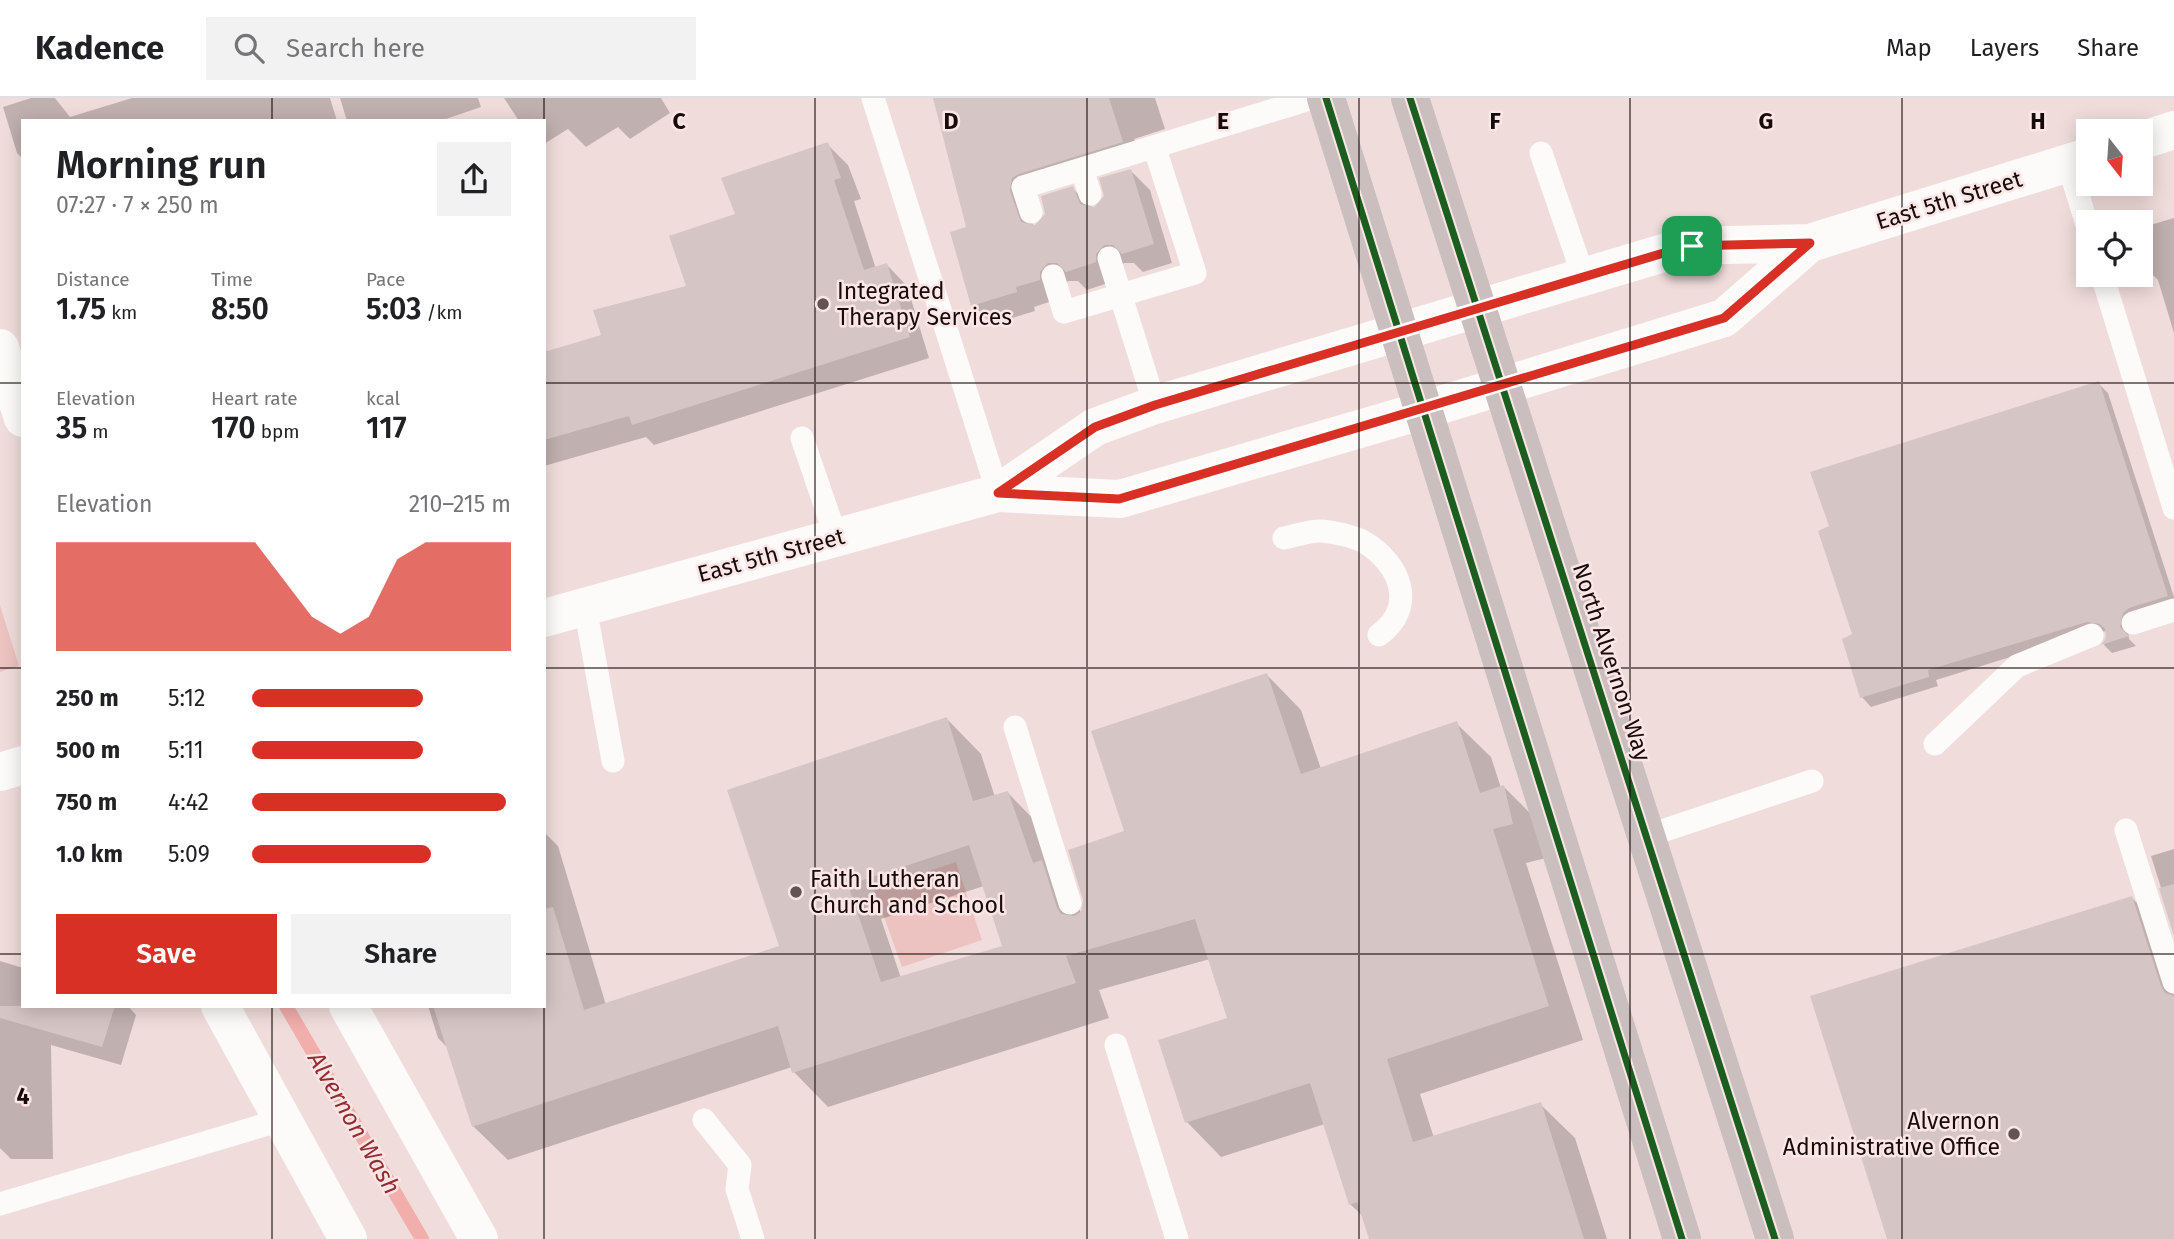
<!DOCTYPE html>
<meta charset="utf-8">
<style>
:root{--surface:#fff;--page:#f2f2f2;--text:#202124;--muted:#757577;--line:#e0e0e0;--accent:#d93025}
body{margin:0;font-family:"Fira Sans",sans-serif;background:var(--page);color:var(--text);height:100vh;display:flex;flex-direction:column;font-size:26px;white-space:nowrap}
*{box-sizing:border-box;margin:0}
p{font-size:23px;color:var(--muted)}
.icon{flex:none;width:38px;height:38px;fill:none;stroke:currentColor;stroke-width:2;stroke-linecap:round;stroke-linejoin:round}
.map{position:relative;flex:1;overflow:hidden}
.side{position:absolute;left:21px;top:21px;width:525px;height:889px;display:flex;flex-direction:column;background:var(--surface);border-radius:0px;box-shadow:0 4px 18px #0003}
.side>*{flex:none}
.needle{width:46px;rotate:163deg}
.buttons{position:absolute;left:2076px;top:21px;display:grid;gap:14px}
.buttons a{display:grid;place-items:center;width:77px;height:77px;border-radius:0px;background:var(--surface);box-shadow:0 4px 18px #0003;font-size:35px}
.pin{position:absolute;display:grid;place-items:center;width:60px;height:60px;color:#fff;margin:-30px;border-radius:14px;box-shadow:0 4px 10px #0006}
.round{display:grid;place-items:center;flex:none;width:74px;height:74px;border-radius:0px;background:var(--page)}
.overview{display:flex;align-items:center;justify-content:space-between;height:119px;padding:0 35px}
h1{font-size:38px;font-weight:600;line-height:52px}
.figures{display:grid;grid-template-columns:repeat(3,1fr);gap:10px;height:119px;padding:7px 35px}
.figures div{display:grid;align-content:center}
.figures b{font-size:30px;font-weight:600}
.figures small{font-size:19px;font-weight:400}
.figures p{font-size:19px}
.chart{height:196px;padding:14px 35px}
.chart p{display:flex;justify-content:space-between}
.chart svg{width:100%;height:126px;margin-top:7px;fill:var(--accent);opacity:.7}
.primary-button{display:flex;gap:14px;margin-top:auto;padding:14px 35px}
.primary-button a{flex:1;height:80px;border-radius:0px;background:var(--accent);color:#fff;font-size:28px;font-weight:600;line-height:80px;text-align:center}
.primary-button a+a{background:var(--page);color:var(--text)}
ul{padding:0 35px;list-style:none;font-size:23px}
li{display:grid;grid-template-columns:112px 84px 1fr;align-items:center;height:52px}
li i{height:18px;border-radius:9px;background:var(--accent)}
header{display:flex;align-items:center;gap:42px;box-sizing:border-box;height:98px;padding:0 35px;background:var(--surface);border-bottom:2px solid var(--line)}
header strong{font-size:33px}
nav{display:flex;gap:38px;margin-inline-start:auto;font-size:24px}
.search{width:490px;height:63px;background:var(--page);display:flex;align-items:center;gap:18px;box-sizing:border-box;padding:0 24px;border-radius:0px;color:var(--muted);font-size:26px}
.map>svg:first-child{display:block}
.green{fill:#ecc3c1}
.shadow{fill:#0003;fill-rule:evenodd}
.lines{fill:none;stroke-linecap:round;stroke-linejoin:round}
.stream{stroke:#f1aeab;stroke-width:14}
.building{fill:#d5c6c5;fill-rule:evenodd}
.lane{stroke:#fdfafa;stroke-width:23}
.street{stroke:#fdfafa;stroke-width:38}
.secondary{stroke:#fdfafa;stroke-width:38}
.primary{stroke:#cabfbe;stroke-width:38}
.cycleway-casing{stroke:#fbe6e5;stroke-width:11}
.cycleway{stroke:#1b5e20;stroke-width:7}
.route-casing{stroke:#fff;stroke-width:14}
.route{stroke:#d93025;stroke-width:9}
.grid{fill:none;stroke:#160b0a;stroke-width:2;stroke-opacity:0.55}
.poi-dot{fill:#625453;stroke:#fbe6e5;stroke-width:2.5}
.labels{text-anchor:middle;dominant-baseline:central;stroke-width:5;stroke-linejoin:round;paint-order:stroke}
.street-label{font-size:23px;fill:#160b0a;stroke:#fbe6e5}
.poi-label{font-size:23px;fill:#160b0a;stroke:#fbe6e5;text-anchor:start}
.water-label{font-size:24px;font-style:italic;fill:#922c31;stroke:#fbe6e5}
.grid-label{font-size:23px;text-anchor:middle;font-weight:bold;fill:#160b0a;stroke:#fbe6e5;stroke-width:5;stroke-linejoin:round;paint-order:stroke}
</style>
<header>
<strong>Kadence</strong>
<div class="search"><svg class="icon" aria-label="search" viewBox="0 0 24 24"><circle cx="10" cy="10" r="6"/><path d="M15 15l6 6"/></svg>Search here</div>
<nav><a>Map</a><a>Layers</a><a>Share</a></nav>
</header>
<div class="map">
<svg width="2174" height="1141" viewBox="0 0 2174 1141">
<rect width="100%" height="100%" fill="#f0dddb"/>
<path class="green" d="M 0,507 L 19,568 L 0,574 Z
M 956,764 L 982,842 L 902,869 L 874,791 Z"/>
<path class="shadow" d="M 31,0 L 55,0 L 70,19 L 132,0 L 330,0 L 337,23 L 23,23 L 23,61 L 17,55 L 3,9 Z
M 340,0 L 478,0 L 481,9 L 440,23 L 347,23 Z
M 504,0 L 661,0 L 670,15 L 630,41 L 618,29 L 586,49 L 568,31 L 544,46 L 544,23 L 519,23 Z
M 934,0 L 1155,0 L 1165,31 L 1134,41 L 1141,63 L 1038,94 L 1028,113 L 1034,130 L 1072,90 L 1094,111 L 1130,72 L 1150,92 L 1172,165 L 1143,174 L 1134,165 L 1124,165 L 1114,176 L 1114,183 L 1087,192 L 1078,183 L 1068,183 L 1058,194 L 1058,201 L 1034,209 L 1035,213 L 992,226 L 973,207 L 968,131 Z
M 827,46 L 848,67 L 861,101 L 854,103 L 876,171 L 887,167 L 907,188 L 929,260 L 654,347 L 646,339 L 544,368 L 544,256 L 604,239 L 689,189 L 738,117 Z
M 2174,120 L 2174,235 L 2158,182 L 2150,174 L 2140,142 L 2140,130 Z
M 2098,285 L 2108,295 L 2174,499 L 2174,508 L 2128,533 L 2129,541 L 2136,548 L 2112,555 L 2104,547 L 2107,534 L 2098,532 L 1936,582 L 1938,588 L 1871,609 L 1862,599 L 1854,537 Z
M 1267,577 L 1301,612 L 1321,671 L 1456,625 L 1491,659 L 1501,690 L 1504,689 L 1538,723 L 1546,760 L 1526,765 L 1583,942 L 1420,996 L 1434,1040 L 1540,1006 L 1575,1040 L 1607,1141 L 1371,1141 L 1364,1119 L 1350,1106 L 1325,1026 L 1221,1059 L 1187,1024 L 1229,921 L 1210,861 L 1099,892 L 1109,920 L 828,1009 L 794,974 L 792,969 L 508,1062 L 473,1028 L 448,950 L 438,940 L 428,908 L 544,908 L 544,734 L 558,748 L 606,907 L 781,849 L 947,621 L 981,656 L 995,699 L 1008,695 L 1042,730 L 1082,817 L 1126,734 ZM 984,788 L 1004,849 L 901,880 L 881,821 Z
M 2174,751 L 2174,831 L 2151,758 Z
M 2132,800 L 2149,817 L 2174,897 L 2174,1141 L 1889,1141 Z
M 0,863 L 23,870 L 23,908 L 128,908 L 136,917 L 121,967 L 51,947 L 53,1061 L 11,1061 L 0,1050 Z"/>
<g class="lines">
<path class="stream" d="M 286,908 L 422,1141"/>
</g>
<path class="building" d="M 933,0 L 1109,0 L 1123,44 L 1019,76 L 1012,80 L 1010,93 L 1021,124 L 1035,127 L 1045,116 L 1041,98 L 1073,88 L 1080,106 L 1094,109 L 1104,98 L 1099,80 L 1131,71 L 1154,146 L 1122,156 L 1113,147 L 1104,147 L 1096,156 L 1096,164 L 1066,174 L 1057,165 L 1048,165 L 1040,174 L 1040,182 L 1016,189 L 1017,194 L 971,208 L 950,134 L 966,129 Z
M 828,44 L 841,80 L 834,82 L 864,172 L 887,165 L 910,239 L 632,327 L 629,318 L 544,342 L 544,254 L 601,237 L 593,212 L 686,188 L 669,138 L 735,116 L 721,80 Z
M 2099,283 L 2168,498 L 2129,510 L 2123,515 L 2120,529 L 2129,538 L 2101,547 L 2106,540 L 2105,531 L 2100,526 L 2087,524 L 1928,572 L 1929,579 L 1860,600 L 1842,541 L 1852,536 L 1818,433 L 1829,428 L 1810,374 Z
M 1267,575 L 1301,676 L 1457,623 L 1480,695 L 1504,687 L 1513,726 L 1493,731 L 1549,908 L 1387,961 L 1413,1044 L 1541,1004 L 1584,1141 L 1369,1141 L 1357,1104 L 1349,1107 L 1310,985 L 1185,1025 L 1158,942 L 1227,920 L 1195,821 L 1066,858 L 1076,885 L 792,975 L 778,928 L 472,1029 L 433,908 L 544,908 L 544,811 L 553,809 L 584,912 L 779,848 L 727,692 L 947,619 L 973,703 L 1008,693 L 1033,765 L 1042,762 L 1057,810 L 1061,816 L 1074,818 L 1081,814 L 1083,802 L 1068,752 L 1124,733 L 1091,633 ZM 969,747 L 1002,848 L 881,884 L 848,787 Z
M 2174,786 L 2174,838 L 2159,790 Z
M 2132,798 L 2161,888 L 2165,895 L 2174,898 L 2174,1141 L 1887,1141 L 1810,898 Z
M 0,908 L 115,908 L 102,949 L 0,920 Z"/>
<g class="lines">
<path class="lane" d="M 873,0 L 998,395
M 1541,55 L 1584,180
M 2068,65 L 2088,130
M 1082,72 L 1090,96
M 1031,114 L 1023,89 L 1313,0
M 1109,160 L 1155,307
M 2102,177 L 2174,410
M 1053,178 L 1064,214 L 1195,175 L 1155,51
M 802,340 L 836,439
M 1284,440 C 1295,438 1310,432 1322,433 C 1333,434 1354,438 1364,444 C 1401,466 1417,509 1379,537
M 585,509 L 613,663
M 2133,525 L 2174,512
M 1015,629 L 1070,805
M 1935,646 L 2017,568 L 2092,537
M 2126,732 L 2174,884
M 1647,738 L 1812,683
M 1116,947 L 1177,1141
M 704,1022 L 740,1067 L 737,1091 L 753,1141
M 0,1106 L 281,1022"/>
<path class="street" d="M 0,250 L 23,320
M 220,908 L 348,1141
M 348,908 L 479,1141"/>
<path class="secondary" d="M 2140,43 L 2174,32
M 998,395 L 1095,329 L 1155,307 L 1687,148 L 1810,145 L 2088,59
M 544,520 L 998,395 L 1120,401 L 1421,313 L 1724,220 L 1810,145
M 0,674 L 23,667"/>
<path class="primary" d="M 1326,0 L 1682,1141
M 1410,0 L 1775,1141"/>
<g class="cycleway-casing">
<path id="cycleway" d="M 1326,0 L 1682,1141
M 1410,0 L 1775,1141"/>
</g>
<use href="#cycleway" class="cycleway"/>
</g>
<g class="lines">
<g class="route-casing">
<path id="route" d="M 1810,145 L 1724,220 L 1119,401 L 998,395 L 1095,329 L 1155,307 L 1687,148 Z"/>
</g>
<use href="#route" class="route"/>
</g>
<path class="grid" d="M 272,0 L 272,23M 544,0 L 544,23M 815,0 L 815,1141M 1087,0 L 1087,1141M 1359,0 L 1359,1141M 1630,0 L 1630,1141M 1902,0 L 1902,1141M 0,285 L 23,285M 544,285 L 2174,285M 0,570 L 23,570M 544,570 L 2174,570M 0,856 L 23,856M 544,856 L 2174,856M 272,908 L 272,1141M 544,908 L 544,1141"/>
<g class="poi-dot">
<circle cx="823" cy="206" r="7"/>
<circle cx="796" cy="794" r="7"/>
<circle cx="2014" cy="1036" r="7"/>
</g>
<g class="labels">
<g class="street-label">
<text transform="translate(1949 102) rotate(-17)">East 5th Street</text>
<text transform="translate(771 457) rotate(-15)">East 5th Street</text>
<text transform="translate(1612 564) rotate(72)">North Alvernon Way</text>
</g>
<g class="poi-label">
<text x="837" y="193">Integrated<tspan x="837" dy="26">Therapy Services</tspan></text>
<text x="810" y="781">Faith Lutheran<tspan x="810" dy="26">Church and School</tspan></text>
<text x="2000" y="1023" text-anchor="end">Alvernon<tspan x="2000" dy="26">Administrative Office</tspan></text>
</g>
<g class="water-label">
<text transform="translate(354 1025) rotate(60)">Alvernon Wash</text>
</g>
</g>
<g class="grid-label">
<text x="679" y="31">C</text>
<text x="951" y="31">D</text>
<text x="1223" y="31">E</text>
<text x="1495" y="31">F</text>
<text x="1766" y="31">G</text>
<text x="2038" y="31">H</text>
<text x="23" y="1006">4</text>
</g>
</svg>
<div class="buttons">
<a><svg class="needle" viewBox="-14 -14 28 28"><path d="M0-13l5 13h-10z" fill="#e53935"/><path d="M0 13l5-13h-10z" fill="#757577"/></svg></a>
<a><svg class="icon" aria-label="locate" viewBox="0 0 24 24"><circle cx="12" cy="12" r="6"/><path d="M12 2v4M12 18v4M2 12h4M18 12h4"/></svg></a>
</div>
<div class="pin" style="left:1692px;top:148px;background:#1e9e55"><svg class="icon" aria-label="arrive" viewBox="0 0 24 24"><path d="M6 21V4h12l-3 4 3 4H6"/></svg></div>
<section class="side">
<div class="overview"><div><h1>Morning run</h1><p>07:27 · 7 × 250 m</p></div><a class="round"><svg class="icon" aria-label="share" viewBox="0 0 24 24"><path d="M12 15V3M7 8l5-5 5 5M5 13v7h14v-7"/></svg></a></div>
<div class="figures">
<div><p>Distance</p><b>1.75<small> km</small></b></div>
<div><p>Time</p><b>8:50</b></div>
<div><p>Pace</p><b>5:03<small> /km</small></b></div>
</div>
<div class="figures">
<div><p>Elevation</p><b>35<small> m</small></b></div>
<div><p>Heart rate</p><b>170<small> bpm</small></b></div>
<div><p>kcal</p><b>117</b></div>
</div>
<div class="chart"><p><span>Elevation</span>210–215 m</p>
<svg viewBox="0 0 160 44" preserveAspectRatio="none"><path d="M0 44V6L10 6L20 6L30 6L40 6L50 6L60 6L70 6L80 19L90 32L100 38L110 32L120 12L130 6L140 6L150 6L160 6V44z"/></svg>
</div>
<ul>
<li><b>250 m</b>5:12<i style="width:66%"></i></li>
<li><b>500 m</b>5:11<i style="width:66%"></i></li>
<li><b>750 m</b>4:42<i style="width:98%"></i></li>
<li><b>1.0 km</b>5:09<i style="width:69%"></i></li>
</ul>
<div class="primary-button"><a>Save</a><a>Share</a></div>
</section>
</div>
